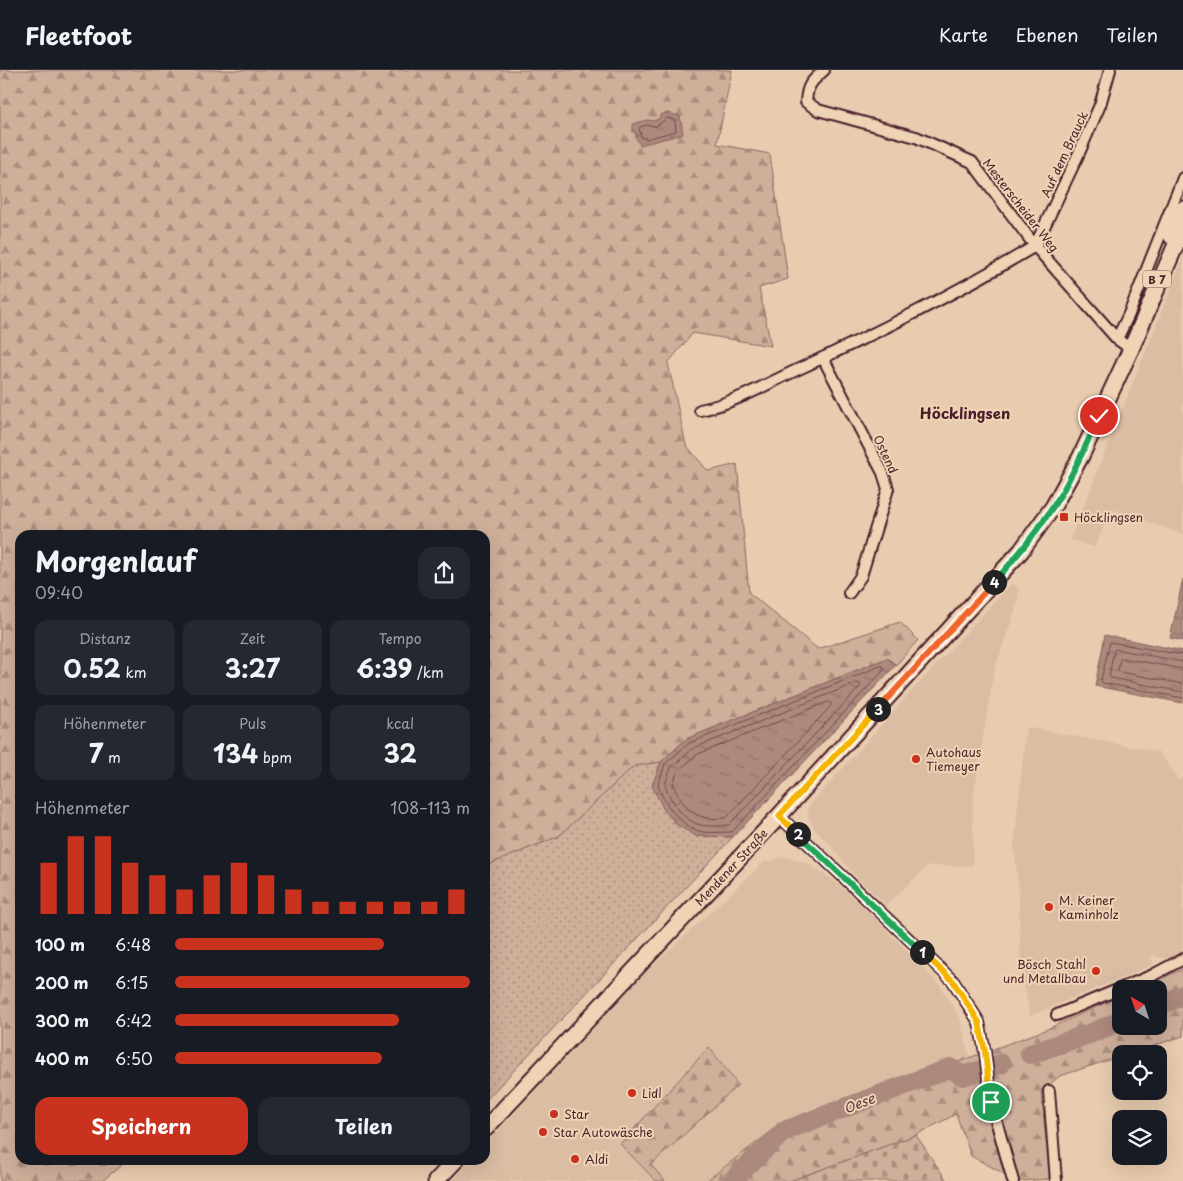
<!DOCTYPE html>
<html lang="de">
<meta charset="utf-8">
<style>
:root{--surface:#171b24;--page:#242831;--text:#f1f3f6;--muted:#9ea1a6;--line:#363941;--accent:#c8321e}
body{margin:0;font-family:"Playpen Sans",sans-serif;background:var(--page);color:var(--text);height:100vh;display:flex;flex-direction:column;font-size:19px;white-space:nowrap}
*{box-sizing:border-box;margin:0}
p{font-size:16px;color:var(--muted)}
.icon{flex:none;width:28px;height:28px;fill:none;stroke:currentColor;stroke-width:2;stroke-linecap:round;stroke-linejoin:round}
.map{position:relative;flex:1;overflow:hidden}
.drawer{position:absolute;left:15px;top:460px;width:475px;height:635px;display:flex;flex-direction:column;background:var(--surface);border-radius:15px;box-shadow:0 5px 20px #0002}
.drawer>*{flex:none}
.needle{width:32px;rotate:321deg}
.buttons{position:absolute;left:1112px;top:910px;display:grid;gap:10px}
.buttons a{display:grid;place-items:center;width:55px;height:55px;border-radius:10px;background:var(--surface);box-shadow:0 5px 20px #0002;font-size:25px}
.pin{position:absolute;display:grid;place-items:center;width:42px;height:42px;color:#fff;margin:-21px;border:2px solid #fff;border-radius:50%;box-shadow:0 1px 5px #0007}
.km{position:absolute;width:25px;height:25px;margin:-12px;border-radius:50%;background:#222;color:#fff;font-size:14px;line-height:25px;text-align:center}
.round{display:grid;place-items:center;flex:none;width:52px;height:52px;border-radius:15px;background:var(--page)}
.overview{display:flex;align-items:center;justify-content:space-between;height:85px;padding:0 20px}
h1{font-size:28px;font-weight:700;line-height:38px}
.metrics{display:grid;grid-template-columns:repeat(3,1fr);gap:8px;height:85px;padding:5px 20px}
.metrics div{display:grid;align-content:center;border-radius:12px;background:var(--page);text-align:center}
.metrics b{font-size:25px;font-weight:700}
.metrics small{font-size:14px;font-weight:400}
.metrics p{font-size:14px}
.chart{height:140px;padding:10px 20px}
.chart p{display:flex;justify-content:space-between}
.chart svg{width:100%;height:90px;margin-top:5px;stroke:var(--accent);stroke-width:6}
.action{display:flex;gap:10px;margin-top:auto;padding:10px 20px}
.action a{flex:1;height:58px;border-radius:15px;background:var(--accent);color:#fff;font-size:20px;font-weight:700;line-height:58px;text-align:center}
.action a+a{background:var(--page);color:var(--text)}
ul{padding:0 20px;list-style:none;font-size:16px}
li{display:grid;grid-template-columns:80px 60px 1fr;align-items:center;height:38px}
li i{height:12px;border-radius:6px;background:var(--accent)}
header{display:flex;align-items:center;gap:30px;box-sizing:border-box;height:70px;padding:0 25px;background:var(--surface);border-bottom:1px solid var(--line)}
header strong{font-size:24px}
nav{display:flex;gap:28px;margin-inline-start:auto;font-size:18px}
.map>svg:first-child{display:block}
.built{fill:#dbbda4}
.grass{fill:url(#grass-dots);stroke:#8c6762}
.forest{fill:url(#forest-firs);stroke:#8c6762}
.cemetery{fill:url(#cemetery-stones);stroke:#8c6762}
.water{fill:url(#water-ripples);stroke:#855f5c}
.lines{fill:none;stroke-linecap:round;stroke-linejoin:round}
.shore{stroke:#71494c;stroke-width:1}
.river{stroke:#ac897d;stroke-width:20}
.street-casing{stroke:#4a1f2b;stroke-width:14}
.primary-casing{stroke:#4a1f2b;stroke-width:19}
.street{stroke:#efd3b5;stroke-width:10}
.primary{stroke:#efd3b5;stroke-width:15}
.split-1-casing{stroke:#fff;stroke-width:10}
.split-2-casing{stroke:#fff;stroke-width:10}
.split-3-casing{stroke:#fff;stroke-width:10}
.split-4-casing{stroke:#fff;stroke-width:10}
.split-5-casing{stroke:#fff;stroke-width:10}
.split-1{stroke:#f5b400;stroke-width:6}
.split-2{stroke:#22a559;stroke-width:6}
.split-3{stroke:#f5b400;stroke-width:6}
.split-4{stroke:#f0652b;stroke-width:6}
.split-5{stroke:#22a559;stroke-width:6}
.poi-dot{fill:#c8321e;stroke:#efd3b5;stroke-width:2}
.labels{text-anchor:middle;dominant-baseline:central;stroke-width:4;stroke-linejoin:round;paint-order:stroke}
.shield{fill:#efd3b5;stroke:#7c5554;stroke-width:1}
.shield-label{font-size:11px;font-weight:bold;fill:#4a1f2b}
.street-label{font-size:12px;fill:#4a1f2b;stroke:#efd3b5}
.poi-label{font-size:12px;fill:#4a1f2b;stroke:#efd3b5;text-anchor:start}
.water-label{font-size:14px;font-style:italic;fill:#623a40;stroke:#efd3b5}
.quarter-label{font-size:15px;font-weight:bold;fill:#4a1f2b;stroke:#efd3b5}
</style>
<header>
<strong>Fleetfoot</strong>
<nav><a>Karte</a><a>Ebenen</a><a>Teilen</a></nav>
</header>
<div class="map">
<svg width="1183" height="1111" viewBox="0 0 1183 1111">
<defs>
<pattern id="grass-dots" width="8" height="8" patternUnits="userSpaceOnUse" patternTransform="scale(1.25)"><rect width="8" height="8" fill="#ceaf9a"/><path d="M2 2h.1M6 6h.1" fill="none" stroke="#a98e7e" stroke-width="1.8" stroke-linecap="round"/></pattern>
<pattern id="forest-firs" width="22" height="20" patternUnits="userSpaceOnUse" patternTransform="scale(1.25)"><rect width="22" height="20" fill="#ceaf9a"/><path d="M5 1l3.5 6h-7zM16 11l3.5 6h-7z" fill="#a98e7e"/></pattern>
<pattern id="cemetery-stones" width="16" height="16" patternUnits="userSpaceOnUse" patternTransform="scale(1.25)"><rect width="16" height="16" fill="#ceaf9a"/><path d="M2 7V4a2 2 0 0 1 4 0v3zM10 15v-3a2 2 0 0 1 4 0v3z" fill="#a98e7e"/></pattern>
<pattern id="water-ripples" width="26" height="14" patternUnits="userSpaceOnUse" patternTransform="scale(1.25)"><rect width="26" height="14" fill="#ac897d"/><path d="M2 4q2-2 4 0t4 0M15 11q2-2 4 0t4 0" fill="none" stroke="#8e6f67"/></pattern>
</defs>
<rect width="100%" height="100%" fill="#e8ccaf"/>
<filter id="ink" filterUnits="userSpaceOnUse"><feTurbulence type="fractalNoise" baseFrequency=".02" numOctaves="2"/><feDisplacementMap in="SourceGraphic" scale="10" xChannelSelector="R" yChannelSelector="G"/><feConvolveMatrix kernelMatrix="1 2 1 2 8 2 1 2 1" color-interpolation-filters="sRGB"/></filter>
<g filter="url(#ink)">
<path class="built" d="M 1183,188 L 1183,464 L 1111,439 L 1095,477 L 1070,470 Z
M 1012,513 L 1019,518 L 1017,535 L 994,601 L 973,729 L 973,795 L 927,796 L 887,835 L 855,806 L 832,777 L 814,759 L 808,746 L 809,736 L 909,624 Z
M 1026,657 L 1159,682 L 1179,710 L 1183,707 L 1183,882 L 1168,889 L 1150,885 L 1154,894 L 1030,946 L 1021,895 L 1018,815 L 1014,776 Z
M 784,787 L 807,793 L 833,810 L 865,838 L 939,914 L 959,946 L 970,987 L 773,1060 L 706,1111 L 665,1111 L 651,1095 L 738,1015 L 620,1074 L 656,1111 L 452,1111 L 471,1090 L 485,1090 L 485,1075 L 644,904 L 764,792 Z"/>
<path class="grass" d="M 661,692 L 652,716 L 696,766 L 733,767 L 485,1031 L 485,796 L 559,766 L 634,696 Z"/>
<path class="forest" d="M 0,0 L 732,0 L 717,74 L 770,84 L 788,209 L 759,218 L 771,276 L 693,263 L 668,293 L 686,375 L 708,401 L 737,394 L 749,523 L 818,579 L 900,552 L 918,570 L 896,595 L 887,588 L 686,669 L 661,692 L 634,696 L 559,766 L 485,796 L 485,465 L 20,465 L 20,1090 L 128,1090 L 102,1111 L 0,1111 Z
M 1183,899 L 1183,966 L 1128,984 L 1121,984 L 1121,986 L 1060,1006 L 1041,1021 L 1050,1109 L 1018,1111 L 971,1086 L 956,1044 L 916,1065 L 790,1111 L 706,1111 L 773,1060 L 1045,960 L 1121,926 L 1121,956 L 1159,956 L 1159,919 L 1138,919 Z
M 709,977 L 738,1015 L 651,1095 L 665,1111 L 656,1111 L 620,1074 Z"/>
<path class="cemetery" d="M 916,1065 L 947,1111 L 790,1111 Z"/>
<path class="water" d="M 667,43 L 680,46 L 683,64 L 640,75 L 636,68 L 636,63 L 633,62 L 633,54 L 647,50 L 654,51 L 660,48 L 660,45 Z
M 1183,509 L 1183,571 L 1170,568 Z
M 1105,565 L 1183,581 L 1183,633 L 1095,616 Z
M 887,588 L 896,595 L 733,767 L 696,766 L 677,755 L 664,740 L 652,716 L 661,692 L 686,669 Z"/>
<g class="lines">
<path class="shore" d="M 668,48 L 675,51 L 676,61 L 646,69 L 642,68 L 639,59 L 640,57 L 647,55 L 656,56 Z
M 1183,585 L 1110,572 L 1101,610 L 1103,613 L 1183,628
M 1183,592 L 1115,579 L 1114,581 L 1109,605 L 1111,608 L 1183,622
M 881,596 L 884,597 L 884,600 L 732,762 C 723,762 703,764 696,760 C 678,752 663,733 658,715 L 665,694 L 688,674 Z
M 1183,599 L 1122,588 L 1120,589 L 1118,600 L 1120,602 L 1183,614
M 857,613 L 860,614 L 860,617 L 729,755 C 721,756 709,757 701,755 C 684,752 669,729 665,714 L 671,698 L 692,679 Z
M 828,632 L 831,633 L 831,636 L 726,748 C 696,751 685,741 673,715 L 677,702 L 696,685 Z"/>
<path class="river" d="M 1159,936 L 1183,925
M 1030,984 L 1089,964 L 1121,951
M 732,1111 L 784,1061 L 950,998 L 963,1006 L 1001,994"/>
<g class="street-casing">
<path id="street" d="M 824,0 C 812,11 807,15 806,32 L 818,40 L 916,67 L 972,92 L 1035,176 L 1117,269 L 1131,279
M 1035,176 L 1079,83 L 1100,35 L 1110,0
M 1117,269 L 1129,244 L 1183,108
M 823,288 L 883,403 L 888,419 L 861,506 L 849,523
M 700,340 C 736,333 768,313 801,298 C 881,261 960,221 1035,176
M 779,746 L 953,911 L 979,952 L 985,982 L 991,1032 L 1013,1111
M 1057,945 L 1153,905 L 1183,889
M 1049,1021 L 1056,1111"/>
</g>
<g class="primary-casing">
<path id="primary" d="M 1172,167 L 1183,139
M 485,1059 L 779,746 L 1021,481 L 1053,437 L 1081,386 L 1131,279 L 1183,158
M 436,1111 L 456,1090"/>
</g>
<use href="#street" class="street"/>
<use href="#primary" class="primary"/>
</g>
</g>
<g class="lines" filter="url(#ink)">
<g class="split-1-casing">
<path id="split-1" d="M 922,882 L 953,911 L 979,952 L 985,982 L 991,1032"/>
</g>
<g class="split-2-casing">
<path id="split-2" d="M 798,764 L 922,882"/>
</g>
<g class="split-3-casing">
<path id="split-3" d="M 798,764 L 779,746 L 878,639"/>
</g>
<g class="split-4-casing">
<path id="split-4" d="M 878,639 L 994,512"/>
</g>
<g class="split-5-casing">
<path id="split-5" d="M 994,512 C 1021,482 1048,449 1067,413 C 1079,391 1089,369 1099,346"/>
</g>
<use href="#split-1" class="split-1"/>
<use href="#split-2" class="split-2"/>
<use href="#split-3" class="split-3"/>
<use href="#split-4" class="split-4"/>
<use href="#split-5" class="split-5"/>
</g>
<g class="poi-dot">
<rect x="1059" y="442" width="10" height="10" rx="2.5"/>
<circle cx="916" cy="689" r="5"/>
<circle cx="1049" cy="837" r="5"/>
<circle cx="1096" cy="901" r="5"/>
<circle cx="632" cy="1023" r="5"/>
<circle cx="554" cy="1044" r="5"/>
<circle cx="543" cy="1062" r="5"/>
<circle cx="575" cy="1089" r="5"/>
</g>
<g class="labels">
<rect class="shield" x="1143" y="200.5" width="28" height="17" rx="4"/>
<g class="shield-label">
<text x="1157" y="209">B 7</text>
</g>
<g class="street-label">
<text transform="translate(1064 84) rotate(-65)">Auf dem Brauck</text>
<text transform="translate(1021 135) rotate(52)">Mesterscheider Weg</text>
<text transform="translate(886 384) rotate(65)">Ostend</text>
<text transform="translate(731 797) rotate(-47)">Mendener Straße</text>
</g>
<g class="poi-label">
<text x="1074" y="447">Höcklingsen</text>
<text x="926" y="682">Autohaus<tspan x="926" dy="14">Tiemeyer</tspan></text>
<text x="1059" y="830">M. Keiner<tspan x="1059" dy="14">Kaminholz</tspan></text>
<text x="1086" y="894" text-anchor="end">Bösch Stahl<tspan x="1086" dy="14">und Metallbau</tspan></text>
<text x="642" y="1023">Lidl</text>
<text x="564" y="1044">Star</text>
<text x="553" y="1062">Star Autowäsche</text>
<text x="585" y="1089">Aldi</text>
</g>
<g class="water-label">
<text transform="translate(859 1033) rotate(-21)">Oese</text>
</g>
<g class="quarter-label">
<text x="965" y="342">Höcklingsen</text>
</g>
</g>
</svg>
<div class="buttons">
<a><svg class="needle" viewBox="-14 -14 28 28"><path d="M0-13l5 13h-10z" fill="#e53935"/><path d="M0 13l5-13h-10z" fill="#9ea1a6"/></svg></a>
<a><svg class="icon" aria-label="locate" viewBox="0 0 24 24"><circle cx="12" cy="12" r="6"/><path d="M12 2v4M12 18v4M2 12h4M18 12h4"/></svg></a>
<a><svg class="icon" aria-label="layers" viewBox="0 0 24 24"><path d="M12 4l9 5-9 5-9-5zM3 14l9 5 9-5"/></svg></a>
</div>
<div class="pin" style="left:991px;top:1032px;background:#1e9e55"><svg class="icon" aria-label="arrive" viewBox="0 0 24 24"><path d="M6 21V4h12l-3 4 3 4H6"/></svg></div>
<div class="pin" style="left:1099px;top:346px;background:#d93025"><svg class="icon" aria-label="check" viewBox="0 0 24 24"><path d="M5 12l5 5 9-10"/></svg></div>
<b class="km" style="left:922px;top:882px">1</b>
<b class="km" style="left:798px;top:764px">2</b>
<b class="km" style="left:878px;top:639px">3</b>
<b class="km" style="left:994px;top:512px">4</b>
<section class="drawer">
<div class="overview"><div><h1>Morgenlauf</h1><p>09:40</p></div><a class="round"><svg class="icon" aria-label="share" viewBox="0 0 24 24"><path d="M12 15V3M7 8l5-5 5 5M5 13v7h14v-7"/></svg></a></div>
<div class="metrics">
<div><p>Distanz</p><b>0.52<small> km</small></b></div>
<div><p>Zeit</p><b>3:27</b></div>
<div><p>Tempo</p><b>6:39<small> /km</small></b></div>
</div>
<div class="metrics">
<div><p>Höhenmeter</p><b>7<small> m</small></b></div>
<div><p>Puls</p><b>134<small> bpm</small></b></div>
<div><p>kcal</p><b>32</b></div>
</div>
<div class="chart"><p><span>Höhenmeter</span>108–113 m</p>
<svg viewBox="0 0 160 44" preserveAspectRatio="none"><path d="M5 44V19M15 44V6M25 44V6M35 44V19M45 44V25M55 44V32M65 44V25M75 44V19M85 44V25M95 44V32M105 44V38M115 44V38M125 44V38M135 44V38M145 44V38M155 44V32"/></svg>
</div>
<ul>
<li><b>100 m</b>6:48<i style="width:71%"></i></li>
<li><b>200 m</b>6:15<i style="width:100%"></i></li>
<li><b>300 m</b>6:42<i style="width:76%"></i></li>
<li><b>400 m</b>6:50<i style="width:70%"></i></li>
</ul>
<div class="action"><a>Speichern</a><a>Teilen</a></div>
</section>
</div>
